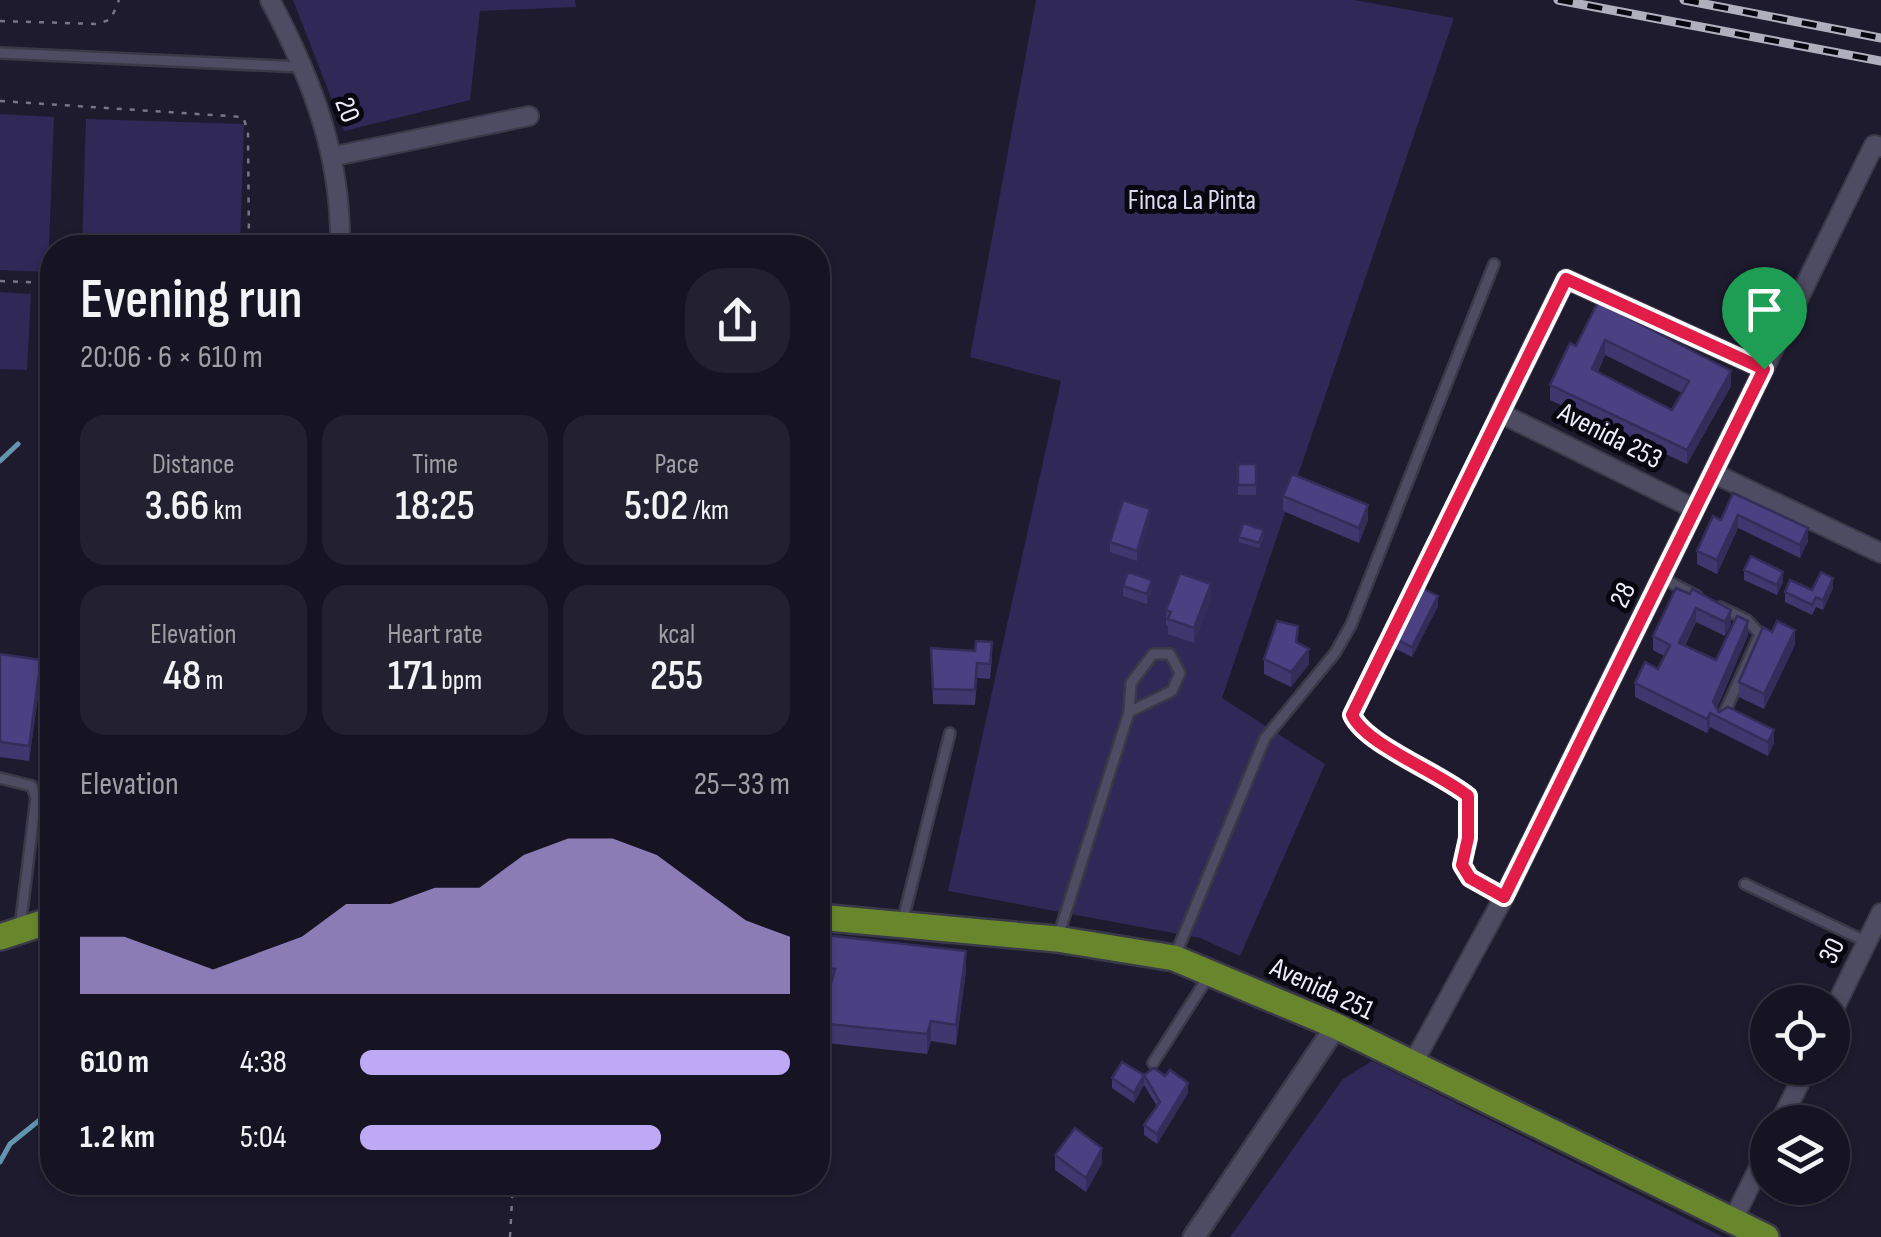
<!DOCTYPE html>
<meta charset="utf-8">
<style>
:root{--surface:#161422;--page:#23212f;--text:#f1f3f6;--muted:#9e9ea5;--line:#353340;--accent:#bea9f4}
body{margin:0;font-family:"Sofia Sans Condensed",sans-serif;background:var(--page);color:var(--text);height:100vh;display:flex;flex-direction:column;font-size:38px;white-space:nowrap}
*{box-sizing:border-box;margin:0}
p{font-size:32px;color:var(--muted)}
.icon{flex:none;width:55px;height:55px;fill:none;stroke:currentColor;stroke-width:2;stroke-linecap:round;stroke-linejoin:round}
.map{position:relative;flex:1;overflow:hidden}
.details{position:absolute;left:40px;top:235px;width:790px;height:960px;display:flex;flex-direction:column;background:var(--surface);border-radius:40px;box-shadow:0 2px 8px #0004,0 0 0 2px var(--line)}
.details>*{flex:none}
.buttons{position:absolute;left:1750px;top:985px;display:grid;gap:20px}
.buttons a{display:grid;place-items:center;width:100px;height:100px;border-radius:50%;background:var(--surface);box-shadow:0 2px 8px #0004,0 0 0 2px var(--line);font-size:50px}
.pin{position:absolute;display:grid;place-items:center;width:85px;height:85px;color:#fff;margin:-102px -42px;border-radius:50% 50% 50% 0;rotate:-45deg;box-shadow:0 0 10px #0007}
.pin .icon{rotate:45deg}
.round{display:grid;place-items:center;flex:none;width:105px;height:105px;border-radius:40px;background:var(--page)}
.head{display:flex;align-items:center;justify-content:space-between;height:170px;padding:0 40px}
h1{font-size:55px;font-weight:600;line-height:75px}
.figures{display:grid;grid-template-columns:repeat(3,1fr);gap:15px;height:170px;padding:10px 40px}
.figures div{display:grid;align-content:center;border-radius:25px;background:var(--page);text-align:center}
.figures b{font-size:42px;font-weight:600}
.figures small{font-size:28px;font-weight:400}
.figures p{font-size:28px}
.chart{height:280px;padding:20px 40px}
.chart p{display:flex;justify-content:space-between}
.chart svg{width:100%;height:180px;margin-top:10px;fill:var(--accent);opacity:.7}
ul{padding:0 40px;list-style:none;font-size:32px}
li{display:grid;grid-template-columns:160px 120px 1fr;align-items:center;height:75px}
li i{height:25px;border-radius:12px;background:var(--accent)}
.map>svg:first-child{display:block}
.green{fill:#302856}
.lines{fill:none;stroke-linecap:round;stroke-linejoin:round}
.stream{stroke:#6395ae;stroke-width:5}
.service-casing{stroke:#3b3948;stroke-width:14}
.minor-casing{stroke:#3b3948;stroke-width:22}
.tertiary-casing{stroke:#3b3948;stroke-width:25}
.primary-casing{stroke:#3b3948;stroke-width:30}
.path{stroke:#787686;stroke-width:2.5;stroke-dasharray:5 8;stroke-linecap:butt}
.service{stroke:#4e4c62;stroke-width:9}
.minor{stroke:#4e4c62;stroke-width:18}
.tertiary{stroke:#4e4c62;stroke-width:20}
.primary{stroke:#68872d;stroke-width:25}
.rail-casing{stroke:#b0afbe;stroke-width:9}
.rail{stroke:#08070f;stroke-width:5;stroke-dasharray:15;stroke-linecap:butt}
.wall{fill:#40376f;fill-rule:evenodd}
.shaded-wall{fill:#342d5a}
.building{fill:#4b4081;stroke:#342d5a;stroke-width:2.5;fill-rule:evenodd}
.route-casing{stroke:#fff;stroke-width:20}
.route{stroke:#e11d48;stroke-width:12}
.labels{text-anchor:middle;dominant-baseline:central;stroke-width:10;stroke-linejoin:round;paint-order:stroke}
.street-label{font-size:28px;fill:#eeeefb;stroke:#08070f}
.park-label{font-size:28px;fill:#dcdbef;stroke:#08070f}
</style>
<div class="map">
<svg width="1881" height="1237" viewBox="0 0 1881 1237">
<rect width="100%" height="100%" fill="#1e1b2e"/>
<path class="green" d="M 293,0 L 575,0 L 576,7 L 480,11 L 470,100 L 344,131 Z
M 1036,0 L 1354,0 L 1454,18 L 1222,698 L 1325,764 L 1240,956 L 1200,938 L 948,891 L 1061,381 L 970,357 Z
M 0,114 L 54,117 L 48,272 L 0,270 Z
M 86,119 L 244,124 L 240,247 L 82,247 Z
M 0,292 L 31,294 L 27,370 L 0,369 Z
M 1372,1061 L 1723,1237 L 1230,1237 L 1343,1079 Z"/>
<g class="lines">
<path class="stream" d="M 0,461 L 18,444
M 0,1162 L 10,1144 L 52,1110"/>
<g class="service-casing">
<path id="service" d="M 0,53 L 302,67
M 440,248 L 464,242
M 1500,413 L 1352,715 C 1366,744 1437,771 1468,796 L 1468,838 L 1462,865 L 1471,878 L 1504,897
M 1662,578 L 1697,596
M 1720,607 L 1747,620 L 1760,634 L 1723,716
M 0,778 L 32,786 L 36,798 L 20,928
M 1745,884 L 1867,942
M 902,923 L 950,733
M 1058,937 L 1129,712 L 1131,683 L 1153,654 L 1170,654 L 1180,673 L 1172,691 L 1129,712
M 1175,956 L 1265,738 L 1335,653 L 1351,625 L 1494,264
M 1153,1063 L 1208,977"/>
</g>
<g class="minor-casing">
<path id="minor" d="M 270,0 C 312,79 342,157 340,248
M 335,156 L 529,116
M 1713,473 L 1881,553
M 1695,509 L 1500,413 L 1566,279 L 1764,369
M 1832,1013 L 1881,913
M 1412,1065 L 1504,897 L 1874,145 L 1881,147
M 1780,1122 L 1807,1068
M 1733,1220 L 1768,1149"/>
</g>
<g class="tertiary-casing">
<path id="tertiary" d="M 1194,1237 L 1336,1026"/>
</g>
<g class="primary-casing">
<path id="primary" d="M 818,917 L 1057,939 L 1174,958 L 1336,1026 L 1766,1237
M 0,937 L 52,920"/>
</g>
<path class="path" d="M 0,21 L 98,24 L 111,19 L 119,0
M 0,101 L 243,117 L 248,131 L 249,248
M 0,281 L 52,283
M 510,1237 L 513,1182"/>
<use href="#service" class="service"/>
<use href="#minor" class="minor"/>
<use href="#tertiary" class="tertiary"/>
<use href="#primary" class="primary"/>
<g class="rail-casing">
<path id="rail" d="M 1558,0 L 1881,61
M 1684,0 L 1881,38"/>
</g>
<use href="#rail" class="rail"/>
</g>
<path class="wall" d="M 1598,302 L 1731,386 L 1687,464 L 1550,400 L 1550,385 L 1576,346 ZM 1605,355 L 1682,393 L 1672,410 L 1598,372 Z
M 1238,464 L 1256,464 L 1256,495 L 1238,495 Z
M 1733,493 L 1808,541 L 1800,558 L 1738,528 L 1717,574 L 1697,564 L 1697,551 L 1721,520 Z
M 1283,496 L 1368,520 L 1359,543 L 1283,511 Z
M 1150,519 L 1137,561 L 1110,552 L 1110,542 Z
M 1264,535 L 1259,548 L 1239,542 L 1239,537 Z
M 1744,570 L 1783,582 L 1777,595 L 1744,580 Z
M 1123,586 L 1152,590 L 1147,604 L 1123,596 Z
M 1833,588 L 1823,610 L 1816,607 L 1812,615 L 1785,602 L 1785,592 Z
M 1690,594 L 1731,624 L 1725,636 L 1696,622 L 1685,646 L 1716,660 L 1748,635 L 1717,708 L 1719,712 L 1774,743 L 1768,756 L 1710,727 L 1707,733 L 1635,697 L 1635,683 L 1658,669 L 1664,656 L 1653,650 L 1653,636 Z
M 1211,599 L 1194,643 L 1168,634 L 1168,626 L 1166,625 L 1166,610 Z
M 1438,606 L 1412,657 L 1396,649 L 1396,639 Z
M 1298,643 L 1309,664 L 1291,687 L 1264,674 L 1264,659 Z
M 1795,645 L 1764,709 L 1739,697 L 1739,682 Z
M 931,648 L 992,657 L 990,679 L 977,678 L 975,705 L 933,704 Z
M 0,654 L 41,675 L 29,761 L 0,757 Z
M 820,967 L 966,971 L 956,1045 L 931,1041 L 927,1054 L 818,1042 L 818,1002 L 825,1004 L 830,988 L 820,987 Z
M 1144,1075 L 1188,1093 L 1157,1144 L 1144,1135 L 1144,1125 L 1157,1106 L 1144,1085 Z
M 1112,1078 L 1144,1085 L 1134,1103 L 1112,1088 Z
M 1055,1155 L 1102,1163 L 1086,1192 L 1055,1170 Z"/>
<path class="shaded-wall" d="M 1605,340 L 1605,355 L 1592,384 L 1592,369 Z
M 1731,371 L 1731,386 L 1687,464 L 1687,450 Z
M 1368,505 L 1368,520 L 1359,543 L 1359,528 Z
M 1150,509 L 1150,519 L 1137,561 L 1137,551 Z
M 1738,515 L 1738,528 L 1717,574 L 1717,560 Z
M 1808,528 L 1808,541 L 1800,558 L 1800,545 Z
M 1783,572 L 1783,582 L 1777,595 L 1777,585 Z
M 1833,578 L 1833,588 L 1823,610 L 1823,600 Z
M 1152,580 L 1152,590 L 1147,604 L 1147,594 Z
M 1211,584 L 1211,599 L 1194,643 L 1194,628 Z
M 1438,596 L 1438,606 L 1412,657 L 1412,647 Z
M 1696,608 L 1696,622 L 1679,657 L 1679,643 Z
M 1731,610 L 1731,624 L 1725,636 L 1725,622 Z
M 1748,621 L 1748,635 L 1713,716 L 1713,702 Z
M 1795,630 L 1795,645 L 1764,709 L 1764,694 Z
M 1309,649 L 1309,664 L 1291,687 L 1291,672 Z
M 41,660 L 41,675 L 29,761 L 29,746 Z
M 1710,713 L 1710,727 L 1707,733 L 1707,719 Z
M 1774,730 L 1774,743 L 1768,756 L 1768,742 Z
M 966,951 L 966,971 L 956,1045 L 956,1025 Z
M 931,1021 L 931,1041 L 927,1054 L 927,1034 Z
M 1144,1075 L 1144,1085 L 1134,1103 L 1134,1093 Z
M 1188,1083 L 1188,1093 L 1157,1144 L 1157,1134 Z
M 1102,1148 L 1102,1163 L 1086,1192 L 1086,1178 Z"/>
<path class="building" d="M 1598,302 L 1731,371 L 1687,450 L 1550,385 L 1570,343 L 1576,346 ZM 1605,340 L 1689,381 L 1672,410 L 1592,369 Z
M 1238,464 L 1256,464 L 1256,485 L 1238,485 Z
M 1292,474 L 1368,505 L 1359,528 L 1283,496 Z
M 1733,493 L 1808,528 L 1800,545 L 1738,515 L 1717,560 L 1697,551 L 1713,516 L 1721,520 Z
M 1123,500 L 1150,509 L 1137,551 L 1110,542 Z
M 1243,523 L 1264,530 L 1259,543 L 1239,537 Z
M 1751,556 L 1783,572 L 1777,585 L 1744,570 Z
M 1128,572 L 1152,580 L 1147,594 L 1123,586 Z
M 1821,572 L 1833,578 L 1823,600 L 1816,597 L 1812,605 L 1785,592 L 1790,580 L 1812,590 Z
M 1180,573 L 1211,584 L 1194,628 L 1168,619 L 1171,612 L 1166,610 Z
M 1422,588 L 1438,596 L 1412,647 L 1396,639 Z
M 1676,588 L 1690,594 L 1692,589 L 1731,610 L 1725,622 L 1696,608 L 1679,643 L 1716,660 L 1737,616 L 1748,621 L 1713,702 L 1719,712 L 1728,707 L 1774,730 L 1768,742 L 1710,713 L 1707,719 L 1635,683 L 1645,662 L 1658,669 L 1670,645 L 1653,636 Z
M 1277,621 L 1298,626 L 1296,642 L 1309,649 L 1291,672 L 1264,659 Z
M 1777,621 L 1795,630 L 1764,694 L 1739,682 L 1763,627 L 1772,632 Z
M 976,641 L 992,642 L 990,664 L 977,663 L 975,690 L 933,689 L 931,648 L 975,651 Z
M 0,654 L 41,660 L 29,746 L 0,742 Z
M 825,935 L 966,951 L 956,1025 L 931,1021 L 927,1034 L 818,1023 L 818,1002 L 825,1004 L 835,969 L 820,967 Z
M 1122,1062 L 1144,1075 L 1134,1093 L 1112,1078 Z
M 1154,1068 L 1165,1076 L 1170,1070 L 1188,1083 L 1157,1134 L 1144,1125 L 1160,1102 L 1144,1075 Z
M 1075,1128 L 1102,1148 L 1086,1178 L 1055,1155 Z"/>
<g class="lines">
<g class="route-casing">
<path id="route" d="M 1566,279 L 1764,369 L 1504,897 L 1470,878 L 1462,865 L 1468,838 L 1468,796 C 1437,771 1366,745 1352,715 Z"/>
</g>
<use href="#route" class="route"/>
</g>
<g class="labels">
<g class="street-label">
<text transform="translate(347 110) rotate(69)">20</text>
<text transform="translate(1610 436) rotate(27)">Avenida 253</text>
<text transform="translate(1623 595) rotate(-64)">28</text>
<text transform="translate(1832 951) rotate(-64)">30</text>
<text transform="translate(1322 989) rotate(25)">Avenida 251</text>
</g>
<g class="park-label">
<text x="1192" y="200">Finca La Pinta</text>
</g>
</g>
</svg>
<div class="buttons">
<a><svg class="icon" aria-label="locate" viewBox="0 0 24 24"><circle cx="12" cy="12" r="6"/><path d="M12 2v4M12 18v4M2 12h4M18 12h4"/></svg></a>
<a><svg class="icon" aria-label="layers" viewBox="0 0 24 24"><path d="M12 4l9 5-9 5-9-5zM3 14l9 5 9-5"/></svg></a>
</div>
<div class="pin" style="left:1764px;top:369px;background:#1e9e55"><svg class="icon" aria-label="arrive" viewBox="0 0 24 24"><path d="M6 21V4h12l-3 4 3 4H6"/></svg></div>
<section class="details">
<div class="head"><div><h1>Evening run</h1><p>20:06 · 6 × 610 m</p></div><a class="round"><svg class="icon" aria-label="share" viewBox="0 0 24 24"><path d="M12 15V3M7 8l5-5 5 5M5 13v7h14v-7"/></svg></a></div>
<div class="figures">
<div><p>Distance</p><b>3.66<small> km</small></b></div>
<div><p>Time</p><b>18:25</b></div>
<div><p>Pace</p><b>5:02<small> /km</small></b></div>
</div>
<div class="figures">
<div><p>Elevation</p><b>48<small> m</small></b></div>
<div><p>Heart rate</p><b>171<small> bpm</small></b></div>
<div><p>kcal</p><b>255</b></div>
</div>
<div class="chart"><p><span>Elevation</span>25–33 m</p>
<svg viewBox="0 0 160 44" preserveAspectRatio="none"><path d="M0 44V30L10 30L20 34L30 38L40 34L50 30L60 22L70 22L80 18L90 18L100 10L110 6L120 6L130 10L140 18L150 26L160 30V44z"/></svg>
</div>
<ul>
<li><b>610 m</b>4:38<i style="width:100%"></i></li>
<li><b>1.2 km</b>5:04<i style="width:70%"></i></li>
</ul>
</section>
</div>
